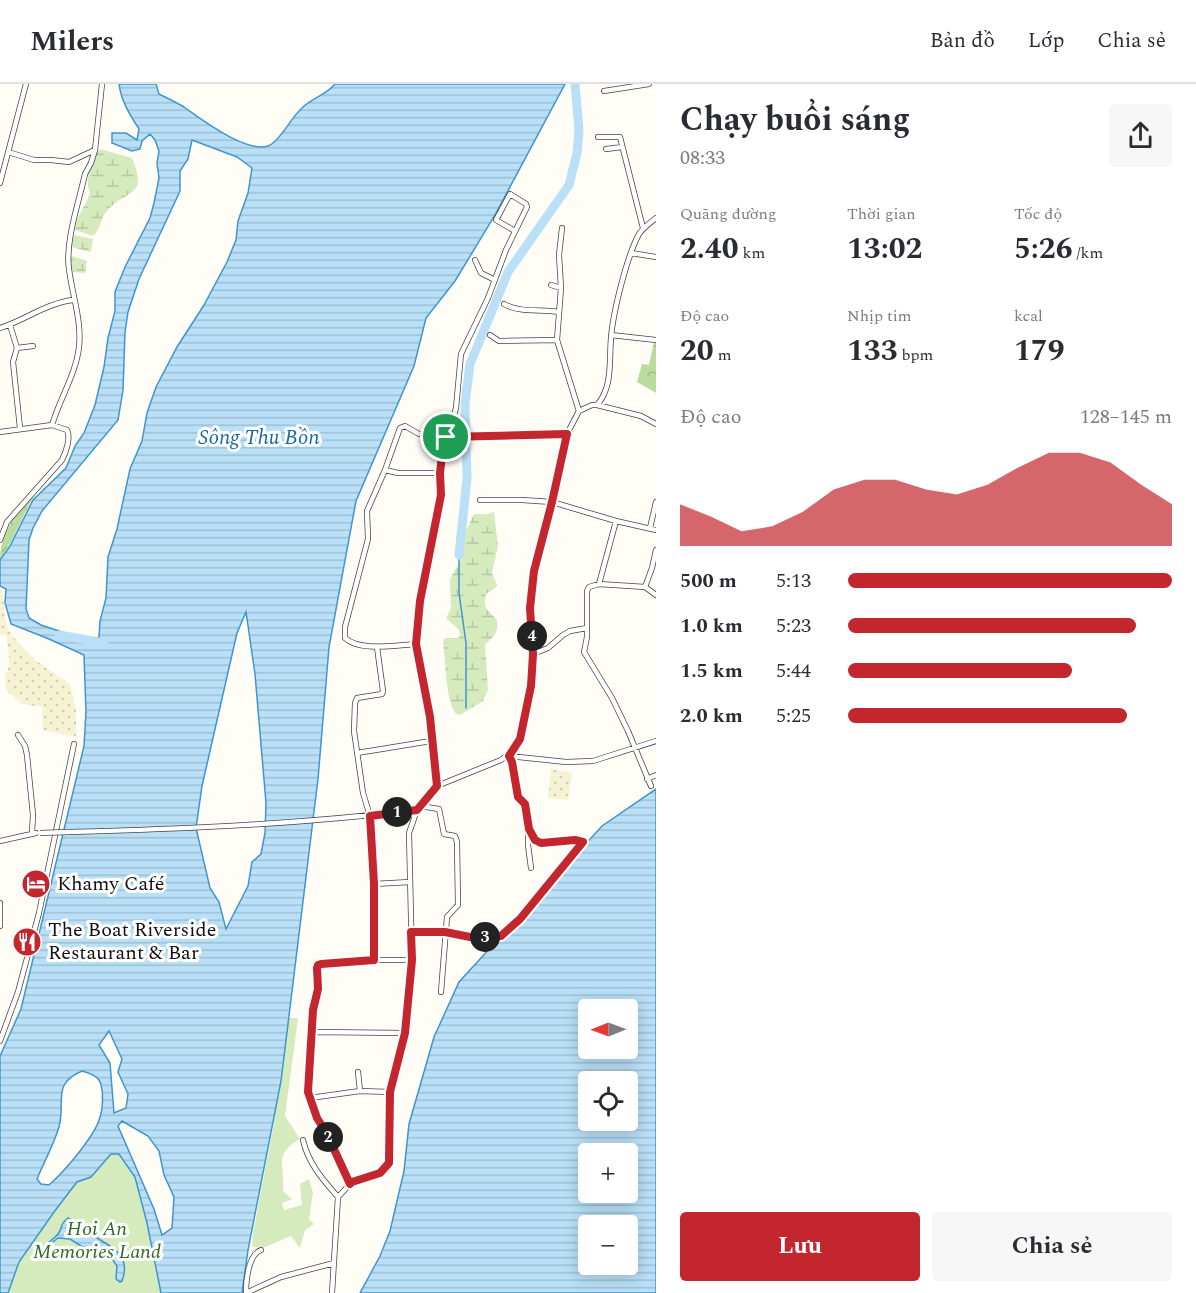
<!DOCTYPE html>
<html lang="vi">
<meta charset="utf-8">
<style>
:root{--surface:#fff;--page:#f7f7f7;--text:#2b2b33;--muted:#7c7c81;--line:#e1e1e2;--accent:#c4262e}
body{margin:0;font-family:Spectral,serif;background:var(--page);color:var(--text);height:100vh;display:flex;flex-direction:column;font-size:22px;white-space:nowrap}
*{box-sizing:border-box;margin:0}
p{font-size:20px;color:var(--muted)}
.icon{flex:none;width:33px;height:33px;fill:none;stroke:currentColor;stroke-width:2;stroke-linecap:round;stroke-linejoin:round}
.map{position:relative;flex:1;overflow:hidden}
.panel{display:flex;flex-direction:column;background:var(--surface);width:540px}
.panel>*{flex:none}
.needle{width:39px;rotate:269deg}
.buttons{position:absolute;left:578px;top:915px;display:grid;gap:12px}
.buttons a{display:grid;place-items:center;width:60px;height:60px;border-radius:6px;background:var(--surface);box-shadow:0 3px 15px #0003;font-size:30px}
.pin{position:absolute;display:grid;place-items:center;width:51px;height:51px;color:#fff;margin:-26px;border:3px solid #fff;border-radius:50%;box-shadow:0 2px 6px #0007}
.km{position:absolute;width:30px;height:30px;margin:-15px;border-radius:50%;background:#222;color:#fff;font-size:16px;line-height:30px;text-align:center}
.round{display:grid;place-items:center;flex:none;width:63px;height:63px;border-radius:6px;background:var(--page)}
.overview{display:flex;align-items:center;justify-content:space-between;height:102px;padding:0 24px}
h1{font-size:33px;font-weight:700;line-height:45px}
.figures{display:grid;grid-template-columns:repeat(3,1fr);gap:9px;height:102px;padding:6px 24px}
.figures div{display:grid;align-content:center}
.figures b{font-size:30px;font-weight:700}
.figures small{font-size:16px;font-weight:400}
.figures p{font-size:16px}
.chart{height:168px;padding:12px 24px}
.chart p{display:flex;justify-content:space-between}
.chart svg{width:100%;height:108px;margin-top:6px;fill:var(--accent);opacity:.7}
.action{display:flex;gap:12px;margin-top:auto;padding:12px 24px}
.action a{flex:1;height:69px;border-radius:6px;background:var(--accent);color:#fff;font-size:24px;font-weight:700;line-height:69px;text-align:center}
.action a+a{background:var(--page);color:var(--text)}
ul{padding:0 24px;list-style:none;font-size:20px}
li{display:grid;grid-template-columns:96px 72px 1fr;align-items:center;height:45px}
li i{height:15px;border-radius:8px;background:var(--accent)}
header{display:flex;align-items:center;gap:36px;box-sizing:border-box;height:84px;padding:0 30px;background:var(--surface);border-bottom:2px solid var(--line)}
header strong{font-size:28px}
nav{display:flex;gap:33px;margin-inline-start:auto;font-size:21px}
main{display:flex;flex:1;min-height:0}
.map>svg:first-child{display:block}
.farmland{fill:url(#farmland-dots)}
.grass{fill:#d5ebbd}
.forest{fill:url(#forest-crowns)}
.wetland{fill:url(#wetland-marsh)}
.water{fill:url(#water-rules);stroke:#3f96cf;stroke-width:1.5;fill-rule:evenodd}
.lines{fill:none;stroke-linecap:round;stroke-linejoin:round}
.stream{stroke:#3f96cf;stroke-width:1.5}
.river{stroke:#b9e0f7;stroke-width:9}
.street-casing{stroke:#444;stroke-width:6}
.street{stroke:#fff;stroke-width:4.5}
.street-bridge-casing{stroke:#444;stroke-width:6;stroke-linecap:butt}
.street-bridge{stroke:#fff;stroke-width:4.5}
.route-casing{stroke:#fff;stroke-width:12}
.route{stroke:#c4262e;stroke-width:8}
.labels{text-anchor:middle;dominant-baseline:central;stroke-width:6;stroke-linejoin:round;paint-order:stroke}
.poi-label{font-size:20px;fill:#111;stroke:#fff;text-anchor:start}
.park-label{font-size:20px;font-style:italic;fill:#2f6b1f;stroke:#fff}
.water-label{font-size:21px;font-style:italic;fill:#1768a6;stroke:#fff}
</style>
<header>
<strong>Milers</strong>
<nav><a>Bản đồ</a><a>Lớp</a><a>Chia sẻ</a></nav>
</header>
<main>
<div class="map">
<svg width="656" height="1209" viewBox="0 0 656 1209">
<defs>
<pattern id="farmland-dots" width="8" height="8" patternUnits="userSpaceOnUse" patternTransform="scale(1.5)"><rect width="8" height="8" fill="#f6f3d4"/><path d="M2 2h.1M6 6h.1" fill="none" stroke="#d2cfb5" stroke-width="1.8" stroke-linecap="round"/></pattern>
<pattern id="forest-crowns" width="20" height="18" patternUnits="userSpaceOnUse" patternTransform="scale(1.5)"><rect width="20" height="18" fill="#b9dc9c"/><path d="M2 6a3 3 0 1 1 6 0M12 15a3 3 0 1 1 6 0" fill="none" stroke="#9ebc85"/></pattern>
<pattern id="wetland-marsh" width="20" height="14" patternUnits="userSpaceOnUse" patternTransform="scale(1.5)"><rect width="20" height="14" fill="#d5ebbd"/><path d="M1 5h8M5 5V1M11 12h8M15 12V8" fill="none" stroke="#b6c8a1"/></pattern>
<pattern id="water-rules" width="6" height="5" patternUnits="userSpaceOnUse" patternTransform="scale(1.5)"><rect width="6" height="5" fill="#b9e0f7"/><path d="M0 2.5h6" fill="none" stroke="#9ebfd3"/></pattern>
</defs>
<rect width="100%" height="100%" fill="#fffdf5"/>
<path class="farmland" d="M 0,504 L 2,507 L 5,531 L 9,547 L 19,560 L 35,576 L 70,600 L 76,625 L 76,653 L 43,646 L 42,623 L 22,620 L 6,606 L 5,594 L 9,581 L 9,571 L 6,551 L 0,551 Z
M 551,685 L 572,689 L 568,716 L 548,714 Z"/>
<path class="grass" d="M 289,934 L 298,934 L 285,1032 L 300,1055 C 273,1070 285,1082 283,1107 L 292,1115 L 282,1119 L 284,1126 L 302,1121 L 300,1100 L 309,1095 L 313,1109 L 309,1135 L 314,1140 L 305,1146 L 300,1164 L 291,1152 L 263,1164 L 252,1163 L 253,1149 L 273,1044 Z
M 111,1070 L 119,1070 L 135,1093 L 147,1139 L 161,1209 L 8,1209 L 19,1179 L 54,1128 L 77,1098 L 92,1093 Z"/>
<path class="forest" d="M 656,257 L 656,309 L 637,298 L 642,280 L 649,281 L 654,258 Z
M 36,406 L 36,408 C 23,430 15,454 0,475 C 0,447 19,426 36,406 Z"/>
<path class="wetland" d="M 100,65 L 132,74 C 149,114 126,105 107,127 C 100,134 101,146 93,152 L 75,146 C 76,132 86,122 90,109 C 84,96 92,75 100,65 Z
M 74,151 L 93,155 L 91,168 L 72,163 Z
M 72,172 L 87,177 L 85,189 L 71,188 L 70,174 Z
M 494,428 L 498,462 L 492,489 L 497,501 L 495,504 L 486,510 C 482,527 489,525 497,536 C 498,552 494,551 485,561 L 488,606 L 483,617 L 460,631 L 456,630 C 445,615 446,577 443,558 L 445,554 L 458,554 L 460,551 L 459,546 L 446,534 L 451,524 L 450,495 L 461,476 L 464,451 L 474,430 L 488,430 Z"/>
<path class="water" d="M 119,0 L 156,0 L 159,10 C 167,14 176,18 184,23 C 200,34 254,76 273,59 C 284,50 291,34 302,24 C 312,14 326,11 335,0 L 565,0 L 495,131 L 455,197 L 426,234 L 414,282 L 356,417 L 329,563 L 318,695 L 281,997 L 248,1166 L 242,1209 L 161,1209 L 147,1139 L 135,1093 L 119,1070 L 111,1070 L 91,1093 L 77,1098 L 54,1128 L 19,1178 L 8,1209 L 0,1209 L 0,972 L 21,925 L 84,662 L 86,628 L 84,571 L 49,555 L 11,540 L 5,519 L 6,505 L 0,502 L 0,476 L 10,462 L 33,416 L 66,384 L 75,362 L 84,349 L 95,321 L 104,283 L 108,254 L 115,227 L 115,208 L 125,183 L 150,134 L 154,119 L 159,94 L 157,79 L 159,67 L 155,56 L 150,50 L 142,57 L 140,65 L 132,67 L 112,59 L 112,49 L 126,49 L 137,56 L 139,45 C 130,31 121,17 119,0 ZM 192,56 L 237,73 L 252,84 L 248,109 L 238,137 L 236,156 L 227,178 L 204,221 L 177,263 L 156,303 L 147,329 L 142,357 L 130,385 L 117,445 L 108,473 L 106,514 L 100,537 L 99,553 L 89,559 L 82,559 L 65,549 L 41,541 L 29,534 L 26,525 L 29,456 L 33,444 L 42,427 L 118,336 L 123,306 L 125,248 L 128,228 L 139,195 L 180,107 L 180,87 L 188,75 ZM 246,528 L 255,590 L 266,719 L 265,749 L 261,770 L 252,778 L 248,802 L 226,845 L 219,818 L 210,804 L 196,744 L 202,702 L 218,632 L 237,549 ZM 109,947 L 122,975 L 118,988 L 128,1010 L 126,1024 L 114,1029 L 110,979 L 99,961 ZM 82,987 C 88,989 95,990 99,996 C 104,1004 103,1024 100,1033 C 96,1051 63,1089 49,1101 L 41,1100 L 37,1095 C 44,1078 54,1060 59,1043 C 66,1018 51,1000 82,987 ZM 122,1037 L 148,1052 L 159,1067 L 164,1091 L 174,1113 L 172,1144 L 162,1151 L 154,1125 L 118,1042 Z
M 656,705 L 656,1209 L 360,1209 L 380,1172 L 390,1147 L 404,1087 L 409,1040 L 434,953 L 459,898 L 602,742 ZM 588,926 L 627,926 L 627,964 L 588,964 ZM 588,998 L 627,998 L 627,1036 L 588,1036 ZM 588,1070 L 627,1070 L 627,1108 L 588,1108 ZM 588,1142 L 627,1142 L 627,1180 L 588,1180 Z
M 68,1134 C 76,1139 84,1146 92,1151 C 110,1162 132,1170 122,1197 L 120,1198 L 116,1195 L 117,1182 L 110,1172 L 81,1162 L 70,1155 L 58,1154 L 44,1165 C 47,1158 53,1156 58,1150 C 64,1142 58,1142 68,1134 Z"/>
<g class="lines">
<path class="stream" d="M 459,471 L 459,509 L 466,559 L 466,624"/>
<path class="river" d="M 459,471 L 467,394 L 465,320 L 470,280 L 508,188 L 569,101 L 577,69 L 579,46 L 575,0
M 59,551 L 104,559"/>
<g class="street-casing">
<path id="street" d="M 604,7 L 649,0
M 598,53 L 620,53 L 643,144
M 606,65 L 622,63
M 8,68 L 34,76 L 51,76 L 69,78 L 95,66
M 0,99 L 26,0
M 562,144 L 559,171 L 561,204 L 557,256 L 579,327
M 631,169 L 656,173
M 475,176 L 481,189 L 495,196
M 551,201 L 561,204
M 504,220 C 520,229 540,225 559,228
M 10,241 L 17,264 L 13,278 L 20,344
M 0,244 C 25,236 47,219 73,216
M 490,251 L 499,257 L 557,256
M 611,251 L 656,256
M 17,264 L 33,262
M 597,321 L 641,332 L 656,340
M 52,341 C 60,314 76,290 79,263 C 82,237 72,210 69,185 C 65,157 79,118 85,90 L 91,79 L 95,66 L 102,0
M 0,348 L 52,341 L 67,346 C 71,354 66,368 62,376 L 7,438 L 0,456
M 385,386 L 398,389 L 440,389
M 480,416 L 522,416 L 552,418 L 616,437 L 656,446
M 650,444 L 656,418
M 599,500 L 616,437
M 645,503 L 652,484 L 656,466
M 416,560 C 397,561 360,568 345,554 L 345,543 L 368,455 L 367,427 L 385,386 L 400,344 L 405,342 L 419,350 L 446,353 L 450,348 L 456,324 L 461,270 L 488,214 L 506,166 L 527,123 L 526,120 L 510,110 L 496,136 L 515,147
M 533,570 L 548,564 L 563,551 L 570,547 L 587,544
M 18,651 L 25,662 L 27,671 L 33,731 L 32,749
M 357,669 L 431,657
M 509,672 L 566,678 L 593,677 L 656,657
M 509,672 L 512,678 L 518,713 L 525,720 L 528,733 L 528,761 L 531,784
M 647,695 L 656,691
M 437,702 L 430,633 L 416,560 L 420,517 L 441,411 L 440,389 L 444,355 L 446,353 L 567,350
M 651,702 L 628,647 L 612,614 L 584,568 L 587,553 L 587,507 L 589,503 L 599,500 L 645,503 L 656,511
M 420,722 L 439,725 L 444,750 L 455,752 L 457,758 L 458,821 L 447,833 L 441,908
M 68,748 C 185,745 301,740 417,726
M 0,757 L 36,749
M 374,800 L 410,798
M 0,819 L 0,842
M 411,848 L 445,848 L 470,853 L 501,852 L 520,835 L 583,758 C 571,755 543,761 537,758 C 533,755 531,749 529,745
M 374,876 L 374,800 L 370,732 L 363,709 L 354,647 L 355,619 L 357,614 L 382,610 L 383,607 L 377,563
M 313,948 L 405,949
M 0,957 L 18,908 L 39,829 L 74,660
M 358,988 L 360,1007
M 310,1014 L 360,1007 L 390,1008
M 303,1056 C 308,1079 323,1096 338,1113
M 350,1100 L 327,1050 L 317,1034 L 308,1007 L 313,926 L 318,905 L 317,884 L 321,880 L 374,876 L 412,876
M 246,1209 L 281,1193 L 334,1179
M 246,1209 C 246,1197 248,1171 261,1166
M 332,1209 L 338,1113 L 352,1098 L 380,1088 L 385,1085 L 390,1071 L 390,1008 L 405,949 L 412,876 L 409,749 L 417,726 L 437,702 L 501,676 L 515,665 L 520,655 L 531,602 L 533,570 L 529,524 L 534,487 L 552,418 L 567,350 L 579,327 L 592,321 L 597,321 C 613,303 609,277 611,254 C 613,228 627,172 639,150 C 643,144 650,139 656,134"/>
</g>
<use href="#street" class="street"/>
<g class="street-bridge-casing">
<path id="street-bridge" d="M 40,749 L 68,748"/>
</g>
<use href="#street-bridge" class="street-bridge"/>
</g>
<g class="lines">
<g class="route-casing">
<path id="route" d="M 567,350 L 552,418 L 534,487 L 530,524 L 533,570 L 531,602 L 520,655 L 509,672 L 512,678 L 518,713 L 525,720 L 529,745 L 535,756 L 541,759 L 575,756 L 583,758 L 520,835 L 501,852 L 470,853 L 445,848 L 411,848 L 412,876 L 405,949 L 390,1008 L 389,1079 L 380,1089 L 352,1098 L 350,1100 L 327,1050 L 317,1034 L 308,1008 L 313,926 L 318,905 L 317,884 L 318,881 L 321,880 L 374,876 L 374,800 L 370,732 L 417,726 L 437,702 L 430,633 L 416,560 L 420,517 L 441,411 L 440,389 L 444,355 L 446,353 Z"/>
</g>
<use href="#route" class="route"/>
</g>
<defs>
<g id="hotel-disc" transform="scale(1.5)"><circle r="9.5" fill="#c4262e" stroke="#fff"/><path d="M-6-4.5h1.5V1H6V5H4.5V3h-9V5H-6ZM-4 0a1.8 1.8 0 1 1 3.6 0ZM.5 0V-2.5h3Q6-2.5 6 0Z" fill="#fff"/></g>
<g id="restaurant-disc" transform="scale(1.5)"><circle r="9.5" fill="#c4262e" stroke="#fff"/><path d="M-5-6h1v4h1v-4h1v4h1v-4h1v5L-1.5 .5V6h-2V.5L-5-1ZM5-6V6H3V1.5H1.5Q1.5-4 5-6Z" fill="#fff"/></g>
</defs>
<g fill-rule="evenodd">
<use href="#hotel-disc" x="36" y="800"/>
<use href="#restaurant-disc" x="27" y="858"/>
</g>
<g class="labels">
<g class="poi-label">
<text x="57" y="800">Khamy Café</text>
<text x="48" y="846">The Boat Riverside<tspan x="48" dy="23">Restaurant &amp; Bar</tspan></text>
</g>
<g class="park-label">
<text x="97" y="1145">Hoi An<tspan x="97" dy="23">Memories Land</tspan></text>
</g>
<g class="water-label">
<text x="259" y="354">Sông Thu Bồn</text>
</g>
</g>
</svg>
<div class="buttons">
<a><svg class="needle" viewBox="-14 -14 28 28"><path d="M0-13l5 13h-10z" fill="#e53935"/><path d="M0 13l5-13h-10z" fill="#7c7c81"/></svg></a>
<a><svg class="icon" aria-label="locate" viewBox="0 0 24 24"><circle cx="12" cy="12" r="6"/><path d="M12 2v4M12 18v4M2 12h4M18 12h4"/></svg></a>
<a>+</a>
<a>−</a>
</div>
<div class="pin" style="left:446px;top:353px;background:#1e9e55"><svg class="icon" aria-label="arrive" viewBox="0 0 24 24"><path d="M6 21V4h12l-3 4 3 4H6"/></svg></div>
<b class="km" style="left:397px;top:728px">1</b>
<b class="km" style="left:328px;top:1053px">2</b>
<b class="km" style="left:485px;top:853px">3</b>
<b class="km" style="left:532px;top:552px">4</b>
</div>
<section class="panel">
<div class="overview"><div><h1>Chạy buổi sáng</h1><p>08:33</p></div><a class="round"><svg class="icon" aria-label="share" viewBox="0 0 24 24"><path d="M12 15V3M7 8l5-5 5 5M5 13v7h14v-7"/></svg></a></div>
<div class="figures">
<div><p>Quãng đường</p><b>2.40<small> km</small></b></div>
<div><p>Thời gian</p><b>13:02</b></div>
<div><p>Tốc độ</p><b>5:26<small> /km</small></b></div>
</div>
<div class="figures">
<div><p>Độ cao</p><b>20<small> m</small></b></div>
<div><p>Nhịp tim</p><b>133<small> bpm</small></b></div>
<div><p>kcal</p><b>179</b></div>
</div>
<div class="chart"><p><span>Độ cao</span>128–145 m</p>
<svg viewBox="0 0 160 44" preserveAspectRatio="none"><path d="M0 44V27L10 32L20 38L30 36L40 30L50 21L60 17L70 17L80 21L90 23L100 19L110 12L120 6L130 6L140 10L150 19L160 27V44z"/></svg>
</div>
<ul>
<li><b>500 m</b>5:13<i style="width:100%"></i></li>
<li><b>1.0 km</b>5:23<i style="width:89%"></i></li>
<li><b>1.5 km</b>5:44<i style="width:69%"></i></li>
<li><b>2.0 km</b>5:25<i style="width:86%"></i></li>
</ul>
<div class="action"><a>Lưu</a><a>Chia sẻ</a></div>
</section>
</main>
